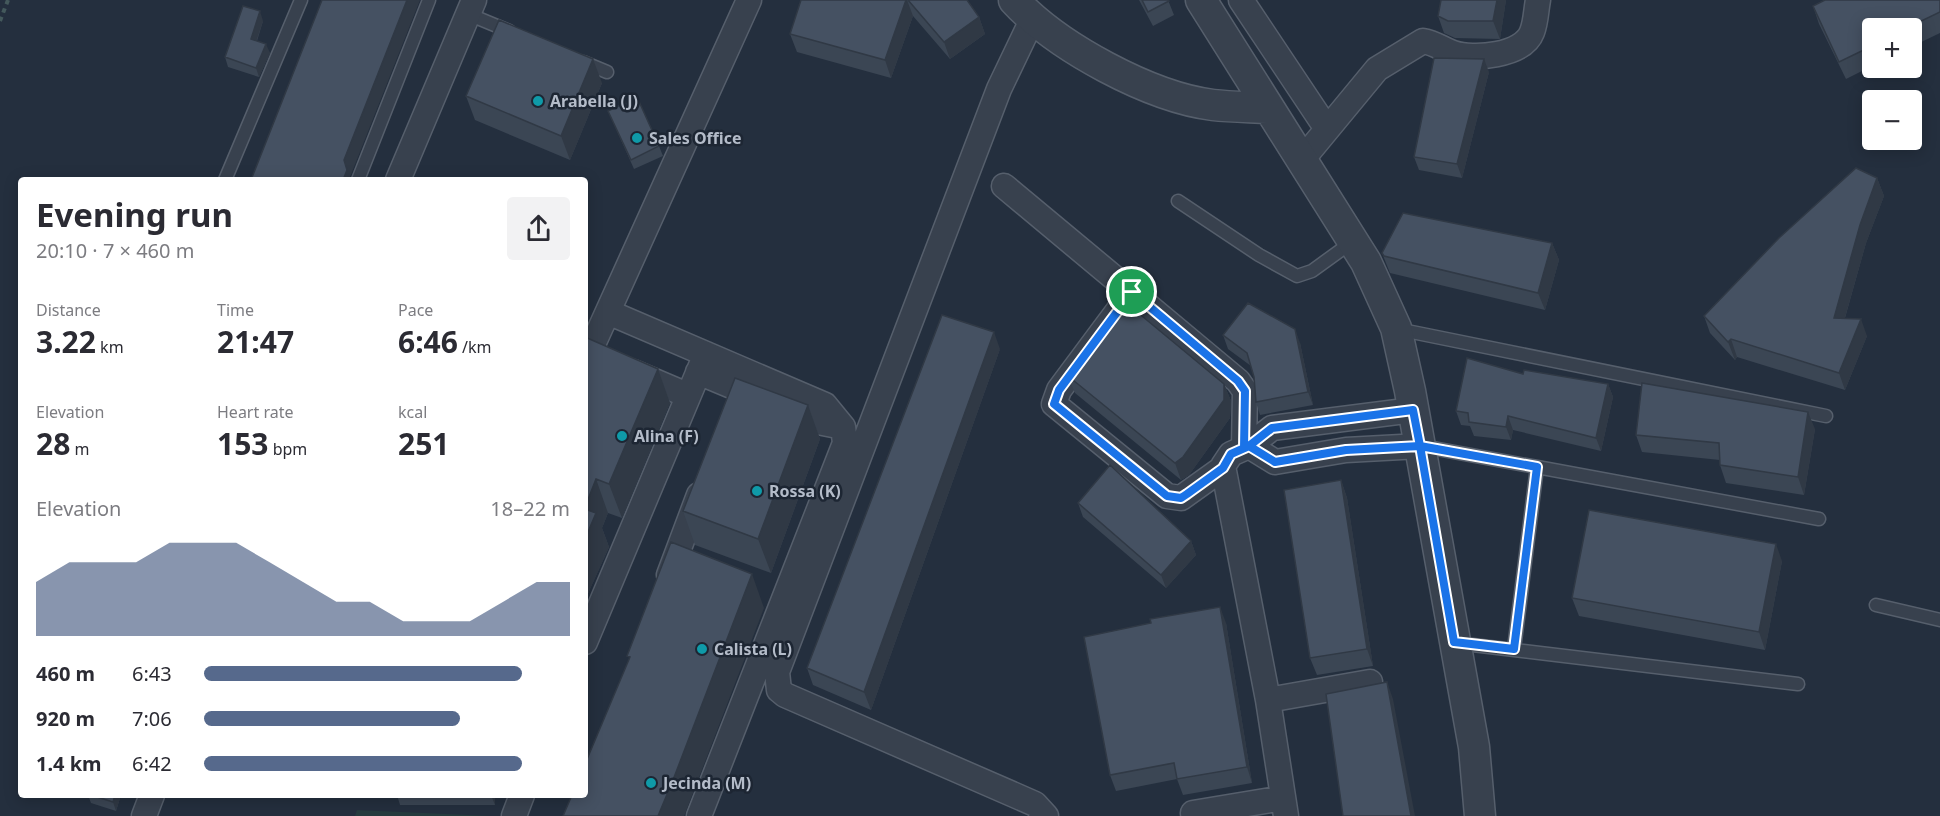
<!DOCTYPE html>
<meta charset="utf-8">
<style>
:root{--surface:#fff;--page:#f2f2f3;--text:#2b2b33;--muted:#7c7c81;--accent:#56698c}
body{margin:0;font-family:"Noto Sans",sans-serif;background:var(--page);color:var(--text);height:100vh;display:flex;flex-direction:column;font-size:22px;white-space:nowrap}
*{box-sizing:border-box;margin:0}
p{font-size:20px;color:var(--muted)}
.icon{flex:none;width:33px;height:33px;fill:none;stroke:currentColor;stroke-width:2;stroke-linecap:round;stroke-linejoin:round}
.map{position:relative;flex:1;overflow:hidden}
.panel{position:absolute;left:18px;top:177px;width:570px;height:621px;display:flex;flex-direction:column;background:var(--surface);border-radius:6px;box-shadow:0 3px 15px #0003}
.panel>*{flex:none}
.fabs{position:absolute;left:1862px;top:18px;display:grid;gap:12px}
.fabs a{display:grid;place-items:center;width:60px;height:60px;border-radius:6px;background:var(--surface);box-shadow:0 3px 15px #0003;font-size:30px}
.pin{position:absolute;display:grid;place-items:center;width:51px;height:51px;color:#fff;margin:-26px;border:3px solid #fff;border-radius:50%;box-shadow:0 2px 6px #0007}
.round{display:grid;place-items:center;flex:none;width:63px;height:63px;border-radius:6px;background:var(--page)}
.headline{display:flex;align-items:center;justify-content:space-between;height:102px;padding:0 18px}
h1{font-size:33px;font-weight:700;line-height:45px}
.figures{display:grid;grid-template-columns:repeat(3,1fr);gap:9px;height:102px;padding:6px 18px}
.figures div{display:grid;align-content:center}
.figures b{font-size:30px;font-weight:700}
.figures small{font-size:16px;font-weight:400}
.figures p{font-size:16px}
.chart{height:168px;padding:12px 18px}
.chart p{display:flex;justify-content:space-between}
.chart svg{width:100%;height:108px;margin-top:6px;fill:var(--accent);opacity:.7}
ul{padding:0 18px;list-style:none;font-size:20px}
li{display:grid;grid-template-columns:96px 72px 1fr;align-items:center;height:45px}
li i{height:15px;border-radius:8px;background:var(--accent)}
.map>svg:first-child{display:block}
.park{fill:#263c3f}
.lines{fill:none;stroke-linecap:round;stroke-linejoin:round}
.service-casing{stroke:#565f6c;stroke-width:15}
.minor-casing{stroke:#565f6c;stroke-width:27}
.tertiary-casing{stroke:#565f6c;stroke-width:33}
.path{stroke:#44595c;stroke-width:4;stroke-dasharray:4.5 4.5;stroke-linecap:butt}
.service{stroke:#38414e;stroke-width:12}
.minor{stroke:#38414e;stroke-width:24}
.tertiary{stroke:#38414e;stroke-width:30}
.wall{fill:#3b4654}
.shaded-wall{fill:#303945}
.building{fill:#455162;stroke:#303945;stroke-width:1.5}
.route-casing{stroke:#fff;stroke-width:12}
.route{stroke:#1a73e8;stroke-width:8}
.culture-dot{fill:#0f9aa8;stroke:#1d2633;stroke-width:2}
.labels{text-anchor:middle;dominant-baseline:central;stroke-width:5;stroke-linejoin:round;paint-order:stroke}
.poi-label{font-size:16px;font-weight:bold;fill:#b4bcc9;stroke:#1d2633;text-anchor:start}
</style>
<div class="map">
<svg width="1940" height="816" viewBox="0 0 1940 816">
<rect width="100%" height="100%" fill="#242f3e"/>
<path class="park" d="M 357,810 L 491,816 L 355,816 Z"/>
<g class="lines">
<g class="service-casing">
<path id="service" d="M 468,14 L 509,31
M 583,62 L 607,72
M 225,180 L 301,0
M 358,180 L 429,0
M 1178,201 L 1259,255 L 1297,276 L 1312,271 L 1352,242
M 1397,329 L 1826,416
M 1421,446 L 1537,467
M 1876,605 L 1940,620
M 1456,643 L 1798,684
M 1514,649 L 1537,467 L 1819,519"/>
</g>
<g class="minor-casing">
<path id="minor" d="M 1241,0 L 1327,129
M 1032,20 L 999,89 L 777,672 L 779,690 L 785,695 L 1035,804 L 1046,816
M 1301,161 L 1377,69 L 1423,41 C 1435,43 1442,49 1453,53 C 1473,60 1523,56 1532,32 C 1536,22 1536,10 1538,0
M 398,180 L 474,0
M 1004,186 L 1238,381 L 1245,391 L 1244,448
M 1132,292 L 1059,390 L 1054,404 L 1167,496 L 1181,498 L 1223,468
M 608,312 L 825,405 L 843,427 L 845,443 L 699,816
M 585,362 L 749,0
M 633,372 L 687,395
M 698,372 L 818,422 L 843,427
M 1249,446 L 1275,462 L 1346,450 L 1420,446
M 669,575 L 699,495
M 585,642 L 706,354
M 1268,700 L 1370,682
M 1193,813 L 1283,798
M 144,816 L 152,795
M 514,816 L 522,795
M 1286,816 L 1268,700 L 1223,466 L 1231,454 L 1249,446 L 1272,428 L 1413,410"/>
</g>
<g class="tertiary-casing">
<path id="tertiary" d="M 1014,0 C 1057,47 1150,97 1213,105 C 1231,107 1250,107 1268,108
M 1201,0 L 1366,262 L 1396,328 L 1410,391 L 1474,747 L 1480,816"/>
</g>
<path class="path" d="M 0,21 L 8,0"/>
<use href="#service" class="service"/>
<use href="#minor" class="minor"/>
<use href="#tertiary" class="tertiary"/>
</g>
<path class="wall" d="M 801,0 L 967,0 L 979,17 L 985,34 L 950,59 L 913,16 L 891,78 L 797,52 L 790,34 Z
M 1139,0 L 1168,0 L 1174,15 L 1153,26 Z
M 1441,0 L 1506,0 L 1500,39 L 1455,38 L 1444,33 L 1438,16 Z
M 1940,0 L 1940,33 L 1911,47 L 1911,28 L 1872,28 L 1872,66 L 1846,79 L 1819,24 L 1813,6 Z
M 263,21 L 257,41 L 270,53 L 259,77 L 228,67 L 225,57 Z
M 1489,72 L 1462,178 L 1419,170 L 1414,157 Z
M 602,83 L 570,160 L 475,120 L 466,96 Z
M 608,111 L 659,146 L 663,156 L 634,169 Z
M 1877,178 L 1884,196 L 1866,243 L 1845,318 L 1867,336 L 1845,390 L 1737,357 L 1735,360 L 1710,333 L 1704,316 Z
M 1552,243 L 1559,260 L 1545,310 L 1390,273 L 1382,253 Z
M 1223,335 L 1300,343 L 1313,405 L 1260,415 L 1256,402 L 1254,377 L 1251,366 L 1228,349 Z
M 585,337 L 658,369 L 670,403 L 622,518 L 608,513 L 602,528 L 609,547 L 585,600 Z
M 1000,349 L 871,710 L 813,685 L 807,668 Z
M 1523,374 L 1608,384 L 1613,397 L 1601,451 L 1513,430 L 1511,440 L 1474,436 L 1470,426 L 1461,425 L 1456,411 Z
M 1068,376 L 1224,384 L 1231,401 L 1230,418 L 1189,475 L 1181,480 L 1075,393 Z
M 808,405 L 820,439 L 771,573 L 695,545 L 683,511 Z
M 1815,429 L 1804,495 L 1726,483 L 1720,465 L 1720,460 L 1642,452 L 1636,435 Z
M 1341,480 L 1347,498 L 1373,666 L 1317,675 L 1310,658 Z
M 1078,503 L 1191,541 L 1196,555 L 1166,588 L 1083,517 Z
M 1782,561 L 1765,650 L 1579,616 L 1572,598 Z
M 1226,623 L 1252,783 L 1183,795 L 1177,779 L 1116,791 L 1110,775 Z
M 88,795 L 121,795 L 116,811 L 91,803 Z
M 397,795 L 495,795 L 495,805 L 400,805 Z"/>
<path class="shaded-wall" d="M 407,0 L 420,0 L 350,177 L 351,180 L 343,180 L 344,160 Z
M 906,0 L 907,0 L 913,16 L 891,78 L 885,60 Z
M 1497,0 L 1506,0 L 1500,39 L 1493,21 Z
M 260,11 L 263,21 L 254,48 L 251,39 Z
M 979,17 L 985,34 L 950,59 L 944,42 Z
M 266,44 L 270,53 L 259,77 L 256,68 Z
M 593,59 L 602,83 L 570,160 L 561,136 Z
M 1484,59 L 1489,72 L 1462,178 L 1457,164 Z
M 1877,178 L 1884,196 L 1866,243 L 1840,335 L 1834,318 L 1860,225 Z
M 1552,243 L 1559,260 L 1545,310 L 1538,293 Z
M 1861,319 L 1867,336 L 1845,390 L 1839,373 Z
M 1295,329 L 1300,343 L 1313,405 L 1308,392 Z
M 994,332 L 1000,349 L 871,710 L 864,692 Z
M 1731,339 L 1737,357 L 1735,360 L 1728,342 Z
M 658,369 L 670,403 L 622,518 L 609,484 Z
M 1224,384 L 1231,401 L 1230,418 L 1189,475 L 1181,480 L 1175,463 Z
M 1608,384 L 1613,397 L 1601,451 L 1596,438 Z
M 808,405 L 820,439 L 771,573 L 758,539 Z
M 1808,412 L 1815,429 L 1804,495 L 1798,477 Z
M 1508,416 L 1513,430 L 1511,440 L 1506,427 Z
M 596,479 L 608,513 L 602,528 L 609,547 L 585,600 L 585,507 Z
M 1341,480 L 1347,498 L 1373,666 L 1367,649 Z
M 1191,541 L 1196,555 L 1166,588 L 1161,575 Z
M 1776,544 L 1782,561 L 1765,650 L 1759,632 Z
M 752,574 L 764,608 L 685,814 L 684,816 L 658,816 Z
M 1220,607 L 1226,623 L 1252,783 L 1247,767 Z
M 1387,682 L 1393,699 L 1415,816 L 1411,816 Z
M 115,795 L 121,795 L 116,811 L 113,802 Z
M 491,795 L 495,795 L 495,805 Z"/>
<path class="building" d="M 322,0 L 407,0 L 344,160 L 347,170 L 343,180 L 251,180 Z
M 801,0 L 906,0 L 885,60 L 790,34 Z
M 908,0 L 967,0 L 979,17 L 944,42 Z
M 1142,0 L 1168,0 L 1169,1 L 1148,12 Z
M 1441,0 L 1497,0 L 1493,21 L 1448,21 L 1438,16 Z
M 1825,0 L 1940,0 L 1940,12 L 1907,28 L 1872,28 L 1872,46 L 1839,62 L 1813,6 Z
M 243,6 L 260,11 L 251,39 L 266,44 L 256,68 L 225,57 Z
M 499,20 L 593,59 L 561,136 L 466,96 Z
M 1434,58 L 1484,59 L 1457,164 L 1414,157 Z
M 637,97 L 659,146 L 631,160 L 608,111 Z
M 1856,168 L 1877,178 L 1860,225 L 1834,318 L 1861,319 L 1839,373 L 1731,339 L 1728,342 L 1704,316 L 1779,238 Z
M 1403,213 L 1552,243 L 1538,293 L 1384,256 L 1382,253 Z
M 1125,302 L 1224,384 L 1224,400 L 1183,457 L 1175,463 L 1068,376 Z
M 1248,303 L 1295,329 L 1308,392 L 1256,402 L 1254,377 L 1247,353 L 1223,335 Z
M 942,315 L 994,332 L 864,692 L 807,668 Z
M 585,337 L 658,369 L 609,484 L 596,479 L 585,507 Z
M 1467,358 L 1523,374 L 1524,370 L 1608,384 L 1596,438 L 1508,416 L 1506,427 L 1469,422 L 1468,413 L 1456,411 Z
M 735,378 L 808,405 L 758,539 L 683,511 Z
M 1642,383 L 1808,412 L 1798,477 L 1720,465 L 1719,443 L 1636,435 Z
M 1110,465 L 1191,541 L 1161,575 L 1078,503 Z
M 1341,480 L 1367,649 L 1310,658 L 1284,490 Z
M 585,509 L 596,513 L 585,539 Z
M 1589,510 L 1776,544 L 1759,632 L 1572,598 Z
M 671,542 L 752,574 L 673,780 L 658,816 L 563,816 L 572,795 L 585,795 L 585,764 L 630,657 L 627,656 Z
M 1220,607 L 1247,767 L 1177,779 L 1174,763 L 1110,775 L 1084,637 L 1151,623 L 1150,619 Z
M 1387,682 L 1411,816 L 1343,816 L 1326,694 Z
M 91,795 L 115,795 L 113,802 Z"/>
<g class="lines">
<g class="route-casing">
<path id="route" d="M 1132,292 L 1238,381 L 1245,391 L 1244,448 L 1249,446 L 1275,462 L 1346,450 L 1420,446 L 1454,642 L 1514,649 L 1537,467 L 1420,446 L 1413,410 L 1272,428 L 1249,446 L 1231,454 L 1223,468 L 1187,494 L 1181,498 L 1167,496 L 1054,404 L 1059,390 L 1132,292"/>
</g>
<use href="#route" class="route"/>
</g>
<g class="culture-dot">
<circle cx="538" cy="101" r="6"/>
<circle cx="637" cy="138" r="6"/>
<circle cx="622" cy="436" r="6"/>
<circle cx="757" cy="491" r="6"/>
<circle cx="702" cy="649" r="6"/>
<circle cx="651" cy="783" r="6"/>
</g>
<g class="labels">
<g class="poi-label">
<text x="550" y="101">Arabella (J)</text>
<text x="649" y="138">Sales Office</text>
<text x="634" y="436">Alina (F)</text>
<text x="769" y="491">Rossa (K)</text>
<text x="714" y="649">Calista (L)</text>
<text x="663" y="783">Jecinda (M)</text>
</g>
</g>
</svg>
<div class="fabs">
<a>+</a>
<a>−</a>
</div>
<div class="pin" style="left:1132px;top:292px;background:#1e9e55"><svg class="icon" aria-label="arrive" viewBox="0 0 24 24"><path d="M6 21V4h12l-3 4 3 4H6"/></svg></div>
<section class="panel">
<div class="headline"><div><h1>Evening run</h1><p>20:10 · 7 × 460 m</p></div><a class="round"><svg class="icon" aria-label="share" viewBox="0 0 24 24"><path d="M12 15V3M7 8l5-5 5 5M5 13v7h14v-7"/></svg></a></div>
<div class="figures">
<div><p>Distance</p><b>3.22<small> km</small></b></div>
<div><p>Time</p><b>21:47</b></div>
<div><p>Pace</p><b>6:46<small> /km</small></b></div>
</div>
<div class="figures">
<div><p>Elevation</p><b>28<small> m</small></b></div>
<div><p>Heart rate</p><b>153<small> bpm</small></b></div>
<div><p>kcal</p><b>251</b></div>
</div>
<div class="chart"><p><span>Elevation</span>18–22 m</p>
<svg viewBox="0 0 160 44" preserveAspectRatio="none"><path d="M0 44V22L10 14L20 14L30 14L40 6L50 6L60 6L70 14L80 22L90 30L100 30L110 38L120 38L130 38L140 30L150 22L160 22V44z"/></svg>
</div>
<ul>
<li><b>460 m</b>6:43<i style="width:87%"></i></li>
<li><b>920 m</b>7:06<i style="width:70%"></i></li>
<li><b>1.4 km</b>6:42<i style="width:87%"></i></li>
</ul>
</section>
</div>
